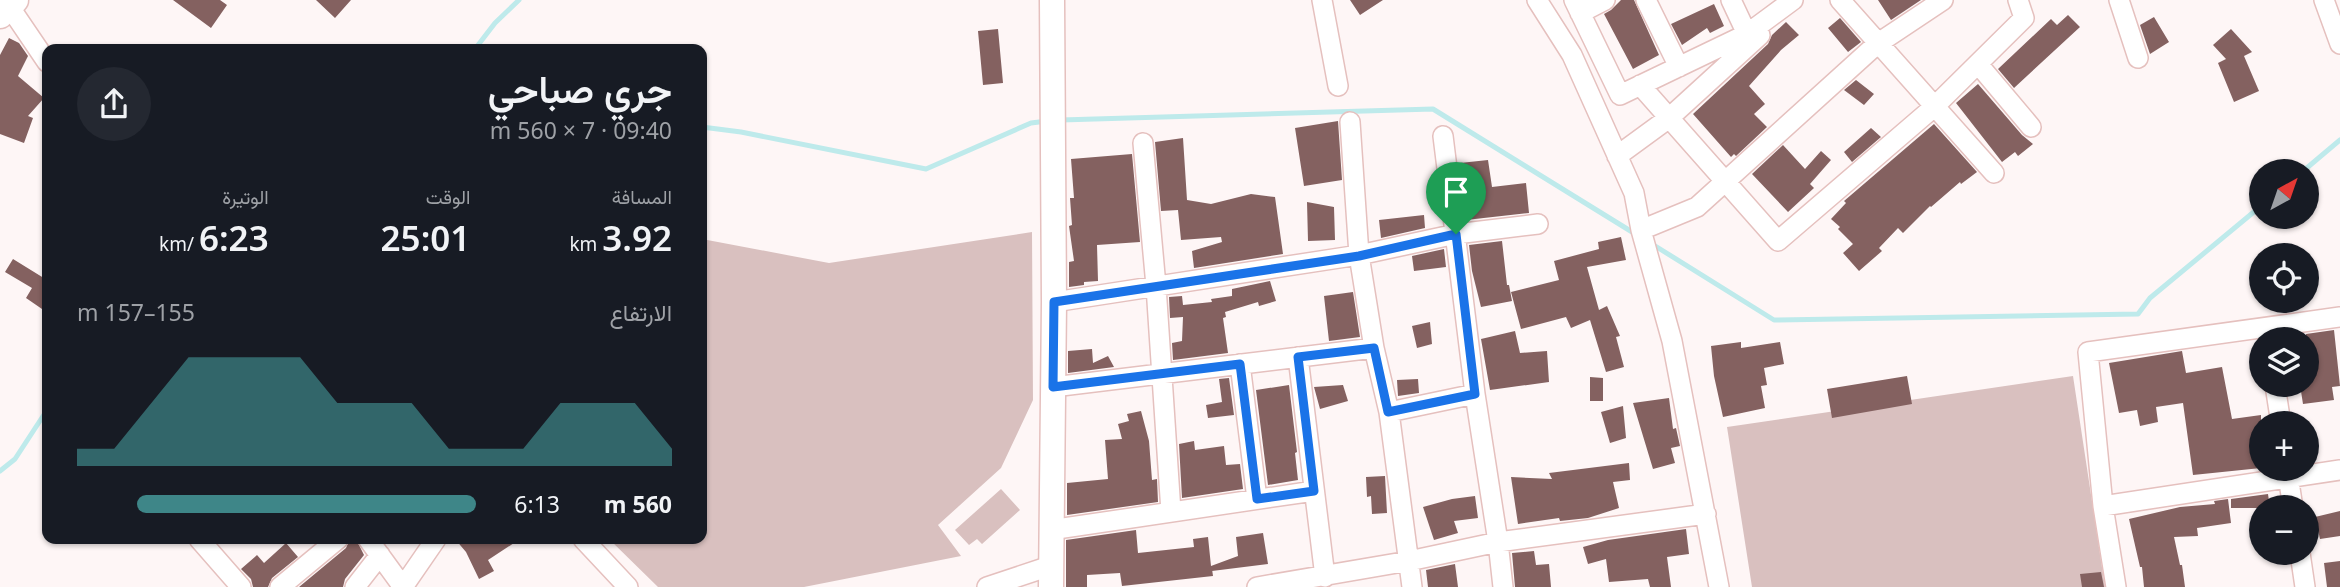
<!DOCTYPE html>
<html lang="ar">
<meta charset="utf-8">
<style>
:root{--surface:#171b24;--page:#242831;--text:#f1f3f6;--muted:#9ea1a6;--accent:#3e8688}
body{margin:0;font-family:"Noto Sans",Vazirmatn,sans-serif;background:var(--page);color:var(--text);direction:rtl;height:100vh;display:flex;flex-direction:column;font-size:26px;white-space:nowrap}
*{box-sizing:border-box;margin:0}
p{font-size:23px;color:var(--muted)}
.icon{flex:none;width:38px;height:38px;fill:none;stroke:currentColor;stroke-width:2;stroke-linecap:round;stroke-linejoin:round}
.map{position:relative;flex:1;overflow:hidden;direction:ltr}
.details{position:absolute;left:42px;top:44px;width:665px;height:500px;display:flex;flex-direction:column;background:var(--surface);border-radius:14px;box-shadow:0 2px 5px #0004;direction:rtl}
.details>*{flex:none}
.needle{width:46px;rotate:40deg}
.buttons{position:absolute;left:2249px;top:159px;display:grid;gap:14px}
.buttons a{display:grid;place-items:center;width:70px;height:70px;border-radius:50%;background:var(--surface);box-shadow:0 2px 5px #0004;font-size:35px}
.pin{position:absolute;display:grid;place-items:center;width:60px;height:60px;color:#fff;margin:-72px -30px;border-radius:50% 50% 50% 0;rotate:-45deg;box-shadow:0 0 7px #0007}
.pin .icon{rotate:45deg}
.round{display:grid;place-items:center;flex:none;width:74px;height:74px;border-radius:37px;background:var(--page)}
.overview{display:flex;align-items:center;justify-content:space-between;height:119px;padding:0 35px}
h1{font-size:38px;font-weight:600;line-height:52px}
.stats{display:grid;grid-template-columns:repeat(3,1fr);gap:10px;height:119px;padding:7px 35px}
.stats div{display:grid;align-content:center}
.stats b{font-size:35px;font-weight:600}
.stats small{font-size:19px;font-weight:400}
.stats p{font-size:19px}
.chart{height:196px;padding:14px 35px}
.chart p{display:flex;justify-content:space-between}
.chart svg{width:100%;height:126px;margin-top:7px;fill:var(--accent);opacity:.7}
ul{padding:0 35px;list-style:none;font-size:23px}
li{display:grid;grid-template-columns:112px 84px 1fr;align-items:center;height:52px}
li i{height:18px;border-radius:9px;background:var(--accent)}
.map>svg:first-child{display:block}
.green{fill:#d9c0bf}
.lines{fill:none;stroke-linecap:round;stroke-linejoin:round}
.stream{stroke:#beeaeb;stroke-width:5}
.building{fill:#846160}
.minor-casing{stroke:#e5c0be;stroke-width:22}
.tertiary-casing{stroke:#e5c0be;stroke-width:27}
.secondary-casing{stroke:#e5c0be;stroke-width:29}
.minor{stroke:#fff;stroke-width:19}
.tertiary{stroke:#fff;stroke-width:24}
.secondary{stroke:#fff;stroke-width:26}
.route-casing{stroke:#fff;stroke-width:14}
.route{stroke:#1a73e8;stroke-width:9}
</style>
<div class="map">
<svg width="2340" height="587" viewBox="0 0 2340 587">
<rect width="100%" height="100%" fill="#fef6f6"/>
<path class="green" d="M 1032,232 L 1033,400 L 1001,468 L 938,525 L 961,556 L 804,587 L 658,587 L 609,539 L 702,539 L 702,239 L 829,263 Z
M 2073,376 L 2105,587 L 1752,587 L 1727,427 Z
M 1001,489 L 1020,510 L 982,544 L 977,539 L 969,545 L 955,530 Z"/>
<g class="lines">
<path class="stream" d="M 475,49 L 495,23 L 519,0
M 1061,120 L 1433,109 L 1637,235
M 702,127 L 741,132 L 926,169 L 1031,123 L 1047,121
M 2302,172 L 2340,140
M 1652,244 L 1774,320 L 2138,314 L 2150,298 L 2261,206
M 0,471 L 15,459 L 47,410"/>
</g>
<path class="building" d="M 173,0 L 220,0 L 227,5 L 211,28 Z
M 316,0 L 351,0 L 335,18 Z
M 1350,0 L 1383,0 L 1360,15 Z
M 1621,0 L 1634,0 L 1659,55 L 1633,69 L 1604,14 L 1611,10 Z
M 1878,0 L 1921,0 L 1891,20 Z
M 1714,4 L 1724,26 L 1710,33 L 1707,28 L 1682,45 L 1671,24 Z
M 2068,15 L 2080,27 L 2014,88 L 1998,69 L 2051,19 L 2057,25 Z
M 2154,17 L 2169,42 L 2150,54 L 2140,25 Z
M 1840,18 L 1861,42 L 1848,52 L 1828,28 Z
M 1786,22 L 1799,35 L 1781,50 L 1749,86 L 1765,104 L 1754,114 L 1767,127 L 1736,156 L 1734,154 L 1731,157 L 1693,114 L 1768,44 L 1772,35 Z
M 998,29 L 1003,83 L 983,85 L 978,31 Z
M 2231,29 L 2252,52 L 2244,56 L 2259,91 L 2234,102 L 2218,63 L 2226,59 L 2213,45 Z
M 9,38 L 19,43 L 28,56 L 18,76 L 44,98 L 28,116 L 33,118 L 24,143 L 0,134 L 0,55 Z
M 1856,80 L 1874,94 L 1864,105 L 1844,90 Z
M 1978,84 L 2022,135 L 2033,144 L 2018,156 L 2015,152 L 2002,162 L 1956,103 Z
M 1338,121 L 1342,180 L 1304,186 L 1295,128 Z
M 1934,124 L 1977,172 L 1961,184 L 1960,182 L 1931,207 L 1930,206 L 1903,233 L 1898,228 L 1879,248 L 1882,251 L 1859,271 L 1843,253 L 1853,244 L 1838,229 L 1840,227 L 1831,219 L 1846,203 L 1844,201 Z
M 1871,128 L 1881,137 L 1852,162 L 1844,152 Z
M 1183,138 L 1187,200 L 1211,204 L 1251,194 L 1275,197 L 1283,254 L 1194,268 L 1192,251 L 1222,242 L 1221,237 L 1181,240 L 1178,210 L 1161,211 L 1155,142 Z
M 1783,145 L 1805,169 L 1821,151 L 1831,160 L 1810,184 L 1814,188 L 1788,212 L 1752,174 Z
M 1132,154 L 1140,242 L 1097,245 L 1098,281 L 1084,282 L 1084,285 L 1069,287 L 1069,262 L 1074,261 L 1069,226 L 1072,225 L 1070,198 L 1074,198 L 1071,159 Z
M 1488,160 L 1492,187 L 1526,183 L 1529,213 L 1466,220 L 1460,163 Z
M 1307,202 L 1334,207 L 1335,240 L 1308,241 Z
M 1424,215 L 1425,228 L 1381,238 L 1379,220 Z
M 1621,237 L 1626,260 L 1587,267 L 1599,310 L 1607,306 L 1620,336 L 1616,337 L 1624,367 L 1606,372 L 1590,320 L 1571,328 L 1566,317 L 1521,329 L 1511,292 L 1559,280 L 1554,261 L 1599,249 L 1598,242 Z
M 1502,241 L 1507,285 L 1509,285 L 1512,301 L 1481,307 L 1472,271 L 1469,245 Z
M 1444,249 L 1446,267 L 1414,271 L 1412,256 Z
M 13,259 L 47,280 L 47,300 L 42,309 L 26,298 L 32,288 L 5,272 Z
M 1270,281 L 1276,301 L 1259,306 L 1258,302 L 1225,312 L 1226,317 L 1223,318 L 1228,353 L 1173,360 L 1172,343 L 1182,341 L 1183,317 L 1170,318 L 1169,297 L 1182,296 L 1183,305 L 1212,302 L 1211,299 L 1232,296 L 1232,289 Z
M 1353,292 L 1360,337 L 1329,341 L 1324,296 Z
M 1430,322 L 1432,344 L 1417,348 L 1412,326 Z
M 2334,330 L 2340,386 L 2332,387 L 2334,400 L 2303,404 L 2300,385 L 2306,385 L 2306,334 Z
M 1515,331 L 1520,353 L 1547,351 L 1549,382 L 1490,390 L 1481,339 Z
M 1741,342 L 1741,348 L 1780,342 L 1784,364 L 1764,368 L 1767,385 L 1761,386 L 1765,408 L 1723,417 L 1714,376 L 1711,346 Z
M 1092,349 L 1093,363 L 1108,356 L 1114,367 L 1068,373 L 1068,351 Z
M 2182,351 L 2186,373 L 2222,367 L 2232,419 L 2261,415 L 2261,468 L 2193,475 L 2183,403 L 2156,407 L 2158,422 L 2140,426 L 2137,410 L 2119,413 L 2109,363 Z
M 1907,376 L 1912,404 L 1832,418 L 1827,389 Z
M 1590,377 L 1603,378 L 1603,401 L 1590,401 Z
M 1229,378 L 1234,415 L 1208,418 L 1206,405 L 1222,402 L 1219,379 Z
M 1418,379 L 1419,393 L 1398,396 L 1397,380 Z
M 1289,385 L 1297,452 L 1295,453 L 1298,480 L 1268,485 L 1256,390 Z
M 1343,385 L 1348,401 L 1320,409 L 1314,387 Z
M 1669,398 L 1673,429 L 1676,428 L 1680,446 L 1671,448 L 1675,463 L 1653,469 L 1633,403 Z
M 1623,406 L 1626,438 L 1610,443 L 1601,412 Z
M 1141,411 L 1149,441 L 1152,480 L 1157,479 L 1158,502 L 1067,515 L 1067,483 L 1108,479 L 1105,440 L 1122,439 L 1118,424 L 1129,421 L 1127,414 Z
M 1194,441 L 1195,450 L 1224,446 L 1226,465 L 1240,464 L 1243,489 L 1182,498 L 1179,444 Z
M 1629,463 L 1630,480 L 1613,482 L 1619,508 L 1588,518 L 1560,521 L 1559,518 L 1518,524 L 1511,477 L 1552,479 L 1549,473 Z
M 1385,476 L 1387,513 L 1372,514 L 1371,496 L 1367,497 L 1366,477 Z
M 2268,494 L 2270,508 L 2231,508 L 2231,499 Z
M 1475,496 L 1478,518 L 1454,521 L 1458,533 L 1434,540 L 1423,507 L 1452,499 Z
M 2228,499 L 2231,523 L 2197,528 L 2198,536 L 2174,537 L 2180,565 L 2182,565 L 2185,587 L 2144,587 L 2142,567 L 2140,567 L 2129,519 L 2180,507 L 2215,504 L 2214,501 Z
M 2340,511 L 2340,536 L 2320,539 L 2315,517 Z
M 1686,529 L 1689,554 L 1667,557 L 1671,587 L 1650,587 L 1648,579 L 1609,582 L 1606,559 L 1588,564 L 1583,547 L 1608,540 Z
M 1136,530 L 1138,553 L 1194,547 L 1193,539 L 1208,537 L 1211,566 L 1238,556 L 1236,537 L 1263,533 L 1268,564 L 1212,571 L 1212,569 L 1213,576 L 1122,586 L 1120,573 L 1087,575 L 1087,587 L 1066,587 L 1066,540 Z
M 350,539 L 356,539 L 364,555 L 345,579 L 343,587 L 299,587 L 346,548 Z
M 455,539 L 520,539 L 488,560 L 494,571 L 479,579 L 466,552 Z
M 286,543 L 298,557 L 272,578 L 268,587 L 253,587 L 251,579 L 241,569 L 257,555 L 264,563 Z
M 1534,551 L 1536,565 L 1549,564 L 1551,587 L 1515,587 L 1512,553 Z
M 2340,561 L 2340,587 L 2327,587 L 2324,563 Z
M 1455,564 L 1458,587 L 1428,587 L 1426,570 Z
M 2101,572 L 2104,587 L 2082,587 L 2080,574 Z"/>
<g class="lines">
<g class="minor-casing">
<path id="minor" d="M 1322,0 L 1338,86
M 1537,0 L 1572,55 L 1634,193 L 1641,230 L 1672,341 L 1719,587
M 1574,0 L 1620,95 L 1747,34 L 1793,0
M 1646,0 L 1679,67
M 1731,0 L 1747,34
M 1840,0 L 1994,173
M 2119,0 L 2138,58
M 2324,0 L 2340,44
M 9,6 L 47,62
M 1580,13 L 1605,0
M 1978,64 L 2031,127
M 1640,85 L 1778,241 L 1934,107 L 2024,18 L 2018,0
M 1350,122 L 1359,255 L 1456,234 L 1538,224
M 1443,136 L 1475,394
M 1143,143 L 1156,286 L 1171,512
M 1617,156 L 1669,118 L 1760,35
M 1641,230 L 1697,207 L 1877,44 L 1943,0
M 1054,302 L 1359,255 L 1374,348 L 1389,412 L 1412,587
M 1298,357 L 1325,577
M 1240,364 L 1257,499
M 2275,385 L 2281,424
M 1053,387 L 1374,348
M 1389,412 L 1475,394 L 1498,542 L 1503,587
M 2287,469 L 2293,508
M 2103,506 L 2340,470
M 1050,530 L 1314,491
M 199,539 L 241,587
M 368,539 L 403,587
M 583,539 L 628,587
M 2300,553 L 2305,587
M 280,587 L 338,539
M 355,587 L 380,555
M 403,587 L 436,539
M 987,587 L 1050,566
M 1257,587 L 1409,561 L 1498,542 L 1706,514
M 2116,587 L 2103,506 L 2088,352 L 2340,317"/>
</g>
<g class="tertiary-casing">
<path id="tertiary" d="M 1051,587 L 1054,302 L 1052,0"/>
</g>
<g class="secondary-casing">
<path id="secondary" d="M 0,15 L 15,0"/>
</g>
<use href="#minor" class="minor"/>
<use href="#tertiary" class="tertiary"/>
<use href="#secondary" class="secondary"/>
</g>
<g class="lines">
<g class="route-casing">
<path id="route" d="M 1456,234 L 1475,394 L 1388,412 L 1374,348 L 1298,357 L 1314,491 L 1257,499 L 1240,364 L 1053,387 L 1054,302 L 1359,256 Z"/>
</g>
<use href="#route" class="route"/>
</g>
</svg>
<div class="buttons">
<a><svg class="needle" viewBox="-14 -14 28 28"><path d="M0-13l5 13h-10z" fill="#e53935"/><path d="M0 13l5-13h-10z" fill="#9ea1a6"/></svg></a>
<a><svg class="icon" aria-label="locate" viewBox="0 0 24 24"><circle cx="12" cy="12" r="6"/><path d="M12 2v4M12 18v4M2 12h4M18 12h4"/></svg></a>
<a><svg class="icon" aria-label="layers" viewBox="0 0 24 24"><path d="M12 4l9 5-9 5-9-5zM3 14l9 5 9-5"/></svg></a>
<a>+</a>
<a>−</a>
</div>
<div class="pin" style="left:1456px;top:234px;background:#1e9e55"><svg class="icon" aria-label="arrive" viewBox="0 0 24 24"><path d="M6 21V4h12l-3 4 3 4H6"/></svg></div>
<section class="details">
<div class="overview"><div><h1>جري صباحي</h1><p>09:40 · 7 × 560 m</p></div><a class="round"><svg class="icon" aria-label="share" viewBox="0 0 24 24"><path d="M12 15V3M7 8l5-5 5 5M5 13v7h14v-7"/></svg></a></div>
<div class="stats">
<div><p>المسافة</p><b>3.92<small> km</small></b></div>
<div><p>الوقت</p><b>25:01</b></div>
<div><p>الوتيرة</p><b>6:23<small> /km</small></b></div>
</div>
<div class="chart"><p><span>الارتفاع</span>155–157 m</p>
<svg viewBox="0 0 160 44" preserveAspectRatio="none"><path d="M0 44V38L10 38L20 22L30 6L40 6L50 6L60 6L70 22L80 22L90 22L100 38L110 38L120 38L130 22L140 22L150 22L160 38V44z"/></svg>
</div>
<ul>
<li><b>560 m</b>6:13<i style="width:85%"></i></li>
</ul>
</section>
</div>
